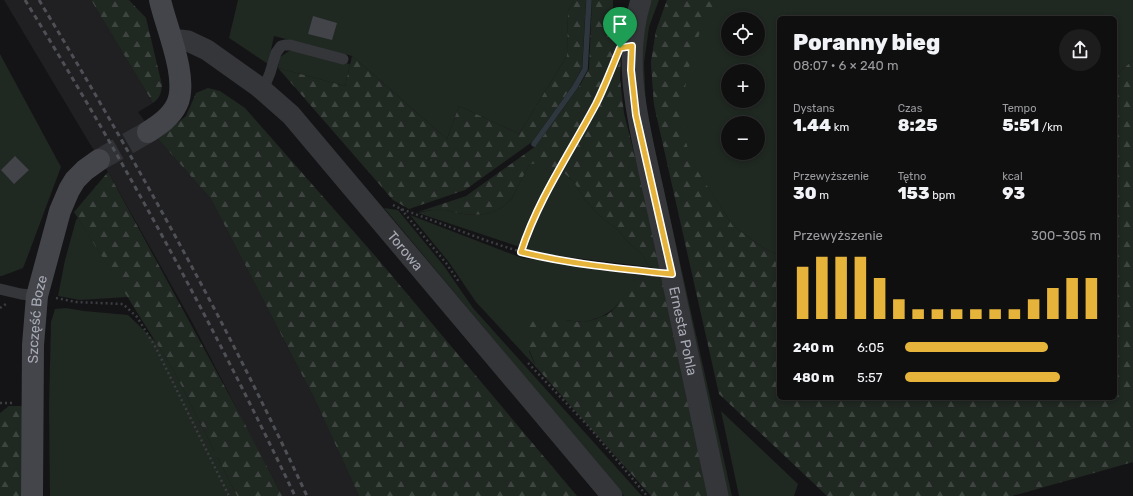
<!DOCTYPE html>
<html lang="pl">
<meta charset="utf-8">
<style>
:root{--surface:#0f0f10;--page:#1d1d1e;--text:#f1f3f6;--muted:#9b9c9f;--line:#2f2f30;--accent:#e7b43b}
body{margin:0;font-family:Rubik,sans-serif;background:var(--page);color:var(--text);height:100vh;display:flex;flex-direction:column;font-size:15px;white-space:nowrap}
*{box-sizing:border-box;margin:0}
p{font-size:13px;color:var(--muted)}
.icon{flex:none;width:22px;height:22px;fill:none;stroke:currentColor;stroke-width:2;stroke-linecap:round;stroke-linejoin:round}
.map{position:relative;flex:1;overflow:hidden}
.side{position:absolute;left:777px;top:16px;width:340px;height:384px;display:flex;flex-direction:column;background:var(--surface);border-radius:6px;box-shadow:0 2px 6px #0003,0 0 0 1px var(--line)}
.side>*{flex:none}
.buttons{position:absolute;left:721px;top:12px;display:grid;gap:8px}
.buttons a{display:grid;place-items:center;width:44px;height:44px;border-radius:50%;background:var(--surface);box-shadow:0 2px 6px #0003,0 0 0 1px var(--line);font-size:20px}
.pin{position:absolute;display:grid;place-items:center;width:34px;height:34px;color:#fff;margin:-41px -17px;border-radius:50% 50% 50% 0;rotate:-45deg;box-shadow:0 0 4px #0007}
.pin .icon{rotate:45deg}
.round{display:grid;place-items:center;flex:none;width:42px;height:42px;border-radius:21px;background:var(--page)}
.overview{display:flex;align-items:center;justify-content:space-between;height:68px;padding:0 16px}
h1{font-size:22px;font-weight:800;line-height:30px}
.stats{display:grid;grid-template-columns:repeat(3,1fr);gap:6px;height:68px;padding:4px 16px}
.stats div{display:grid;align-content:center}
.stats b{font-size:17px;font-weight:800}
.stats small{font-size:11px;font-weight:400}
.stats p{font-size:11px}
.chart{height:112px;padding:8px 16px}
.chart p{display:flex;justify-content:space-between}
.chart svg{width:100%;height:72px;margin-top:4px;stroke:var(--accent);stroke-width:6}
ul{padding:0 16px;list-style:none;font-size:13px}
li{display:grid;grid-template-columns:64px 48px 1fr;align-items:center;height:30px}
li i{height:10px;border-radius:5px;background:var(--accent)}
.map>svg:first-child{display:block}
.built{fill:#202023}
.green{fill:#202822;fill-rule:evenodd}
.forest{fill:url(#forest-firs)}
.lines{fill:none;stroke-linecap:round;stroke-linejoin:round}
.stream{stroke:#2e363e;stroke-width:5.5}
.building{fill:#434449}
.secondary-tunnel{stroke:#313236;stroke-width:22;stroke-dasharray:22 11;stroke-linecap:butt}
.path{stroke:#3b3d41;stroke-width:2.5;stroke-dasharray:2 3;stroke-linecap:butt}
.lane{stroke:#35363a;stroke-width:11}
.street{stroke:#35363a;stroke-width:21}
.secondary{stroke:#43454a;stroke-width:22}
.rail{stroke:#4e5055;stroke-width:3;stroke-dasharray:5 4;stroke-linecap:butt}
.route-casing{stroke:#fff;stroke-width:8}
.route{stroke:#e7b43b;stroke-width:5}
.labels{text-anchor:middle;dominant-baseline:central;stroke-width:3;stroke-linejoin:round;paint-order:stroke}
.street-label{font-size:14px;fill:#a7aab5;stroke:#0f0f11}
</style>
<div class="map">
<svg width="1133" height="496" viewBox="0 0 1133 496">
<defs>
<pattern id="forest-firs" width="22" height="20" patternUnits="userSpaceOnUse"><rect width="22" height="20" fill="#202822"/><path d="M5 1l3.5 6h-7zM16 11l3.5 6h-7z" fill="#3e4440"/></pattern>
</defs>
<rect width="100%" height="100%" fill="#141416"/>
<path class="built" d="M 4,0 L 91,0 L 153,103 L 138,112 L 158,139 L 211,199 L 315,400 L 359,496 L 282,496 L 192,322 L 108,172 L 90,144 Z"/>
<path class="green" d="M 238,0 L 574,0 L 568,11 L 567,56 L 519,134 L 459,106 L 447,139 L 352,56 L 274,36 L 268,64 L 229,38 Z
M 648,0 L 659,0 L 649,27 L 644,63 L 646,110 L 732,496 L 726,496 L 641,113 L 638,41 Z
M 667,0 L 1133,0 L 1133,60 L 1115,76 L 1115,18 L 779,18 L 779,255 L 765,249 L 733,226 L 654,105 L 651,62 L 656,31 ZM 728,19 L 758,19 L 758,49 L 728,49 ZM 728,71 L 758,71 L 758,101 L 728,101 ZM 728,123 L 758,123 L 758,153 L 728,153 Z
M 289,51 L 293,51 L 350,64 L 345,86 L 278,68 L 280,57 Z
M 0,54 L 61,167 L 27,258 L 23,268 L 2,276 L 0,276 Z
M 534,163 L 542,165 L 552,172 L 556,171 L 526,228 L 520,247 L 418,213 C 426,211 435,209 443,210 C 448,210 453,212 458,213 C 478,217 498,215 512,198 L 529,165 Z
M 560,172 L 564,173 L 574,182 L 585,200 L 602,218 L 618,230 L 627,241 L 642,254 L 649,267 L 543,254 L 524,249 L 531,229 Z
M 384,208 L 398,210 L 444,266 L 473,308 L 642,496 L 624,496 Z
M 410,215 L 522,258 L 649,275 C 625,284 630,289 616,306 C 610,314 592,321 583,322 C 578,322 572,321 567,320 L 529,351 L 536,367 L 476,302 L 448,261 Z
M 78,218 L 128,297 L 80,300 L 58,296 L 65,260 L 76,220 Z
M 66,308 L 84,311 L 128,315 L 156,342 L 174,371 L 237,496 L 50,496 L 49,408 L 51,322 L 55,309 Z
M 721,411 L 798,484 L 794,496 L 739,496 Z"/>
<path class="forest" d="M 91,0 L 129,0 L 146,18 L 162,85 C 161,93 160,98 153,103 Z
M 574,0 L 586,0 L 582,68 L 573,85 L 532,142 L 465,190 L 409,209 L 393,200 L 278,68 L 345,86 L 352,56 L 447,139 L 459,106 L 519,134 L 567,56 L 568,11 Z
M 592,0 L 613,0 L 613,12 L 619,33 L 619,44 L 594,103 L 556,171 L 552,172 C 543,168 539,161 529,165 L 512,198 C 498,215 478,217 458,213 C 453,212 448,210 443,210 C 435,209 426,211 418,212 L 466,196 L 536,146 L 580,85 L 589,69 Z
M 667,0 L 721,0 L 702,27 L 695,46 L 688,71 L 684,94 L 683,116 L 685,139 L 693,164 L 733,226 L 765,249 L 779,255 L 779,398 L 1115,398 L 1115,76 L 1133,60 L 1133,462 L 1012,496 L 827,496 L 719,394 L 654,105 L 651,62 L 656,31 Z
M 621,52 L 620,79 L 624,113 L 663,270 L 649,267 L 642,254 L 627,241 L 618,230 L 602,218 L 585,200 L 574,182 L 564,173 L 560,172 L 599,104 Z
M 208,88 L 220,91 L 245,108 L 377,258 L 577,496 L 359,496 L 315,400 L 211,199 L 158,139 L 186,116 L 196,93 Z
M 108,172 L 245,424 L 282,496 L 237,496 L 174,371 L 74,212 Z
M 649,275 L 665,276 L 711,496 L 651,496 L 536,367 C 533,357 527,347 525,336 C 523,307 567,322 581,322 C 589,322 601,317 608,314 C 618,308 621,296 628,287 C 633,281 641,278 649,275 Z
M 9,406 L 23,406 L 21,496 L 0,496 L 0,413 Z"/>
<g class="lines">
<path class="stream" d="M 534,144 L 575,87 L 585,69 L 589,0"/>
</g>
<path class="building" d="M 313,16 L 337,23 L 332,40 L 308,34 Z
M 15,156 L 29,170 L 14,184 L 1,170 Z"/>
<g class="lines">
<path class="secondary-tunnel" d="M 99,160 L 148,132"/>
<path class="path" d="M 393,205 L 401,209 C 441,223 481,240 522,252 C 562,263 610,268 652,272
M 401,209 L 446,263 L 459,282
M 521,252 L 529,228 L 540,203 L 597,103 L 613,66
M 56,298 L 76,302 L 123,304 L 137,317 L 156,348 L 229,496
M 0,308 L 6,304
M 528,363 L 589,427 L 647,496
M 0,403 L 13,403"/>
<path class="lane" d="M 263,90 L 270,73 L 276,53 L 281,46 L 285,45 L 290,45 L 343,59
M 0,289 L 21,294 L 37,296"/>
<g class="street">
<path id="s1" d="M 641,0 C 623,56 636,112 648,167 C 656,203 664,238 671,274 C 687,348 703,422 718,496"/>
<path id="s2" d="M 172,41 L 180,40 L 188,41 L 207,50 L 259,87 L 291,115 L 612,496"/>
</g>
<g class="secondary">
<path d="M 148,132 C 159,125 171,117 177,104 C 189,79 166,27 160,0"/>
<path id="s3" d="M 32,496 L 33,345 L 37,296 L 60,211 L 69,190 L 75,180 L 85,170 L 99,160"/>
</g>
<path class="rail" d="M 25,0 C 124,160 214,326 295,496
M 39,0 C 101,102 160,206 216,312 C 248,373 278,434 307,496"/>
</g>
<g class="lines">
<g class="route-casing">
<path id="route" d="M 632,46 L 631,70 L 636,115 L 672,274 C 621,269 570,264 521,252 C 538,199 570,153 596,104 C 605,86 612,67 620,48 Z"/>
</g>
<use href="#route" class="route"/>
</g>
<g class="labels">
<g class="street-label">
<text stroke="none"><textPath href="#s2" startOffset="321">Torowa</textPath></text>
<text stroke="none"><textPath href="#s3" startOffset="177">Szczęść Boze</textPath></text>
<text stroke="none"><textPath href="#s1" startOffset="337">Ernesta Pohla</textPath></text>
</g>
</g>
</svg>
<div class="buttons">
<a><svg class="icon" aria-label="locate" viewBox="0 0 24 24"><circle cx="12" cy="12" r="6"/><path d="M12 2v4M12 18v4M2 12h4M18 12h4"/></svg></a>
<a>+</a>
<a>−</a>
</div>
<div class="pin" style="left:620px;top:48px;background:#1e9e55"><svg class="icon" aria-label="arrive" viewBox="0 0 24 24"><path d="M6 21V4h12l-3 4 3 4H6"/></svg></div>
<section class="side">
<div class="overview"><div><h1>Poranny bieg</h1><p>08:07 · 6 × 240 m</p></div><a class="round"><svg class="icon" aria-label="share" viewBox="0 0 24 24"><path d="M12 15V3M7 8l5-5 5 5M5 13v7h14v-7"/></svg></a></div>
<div class="stats">
<div><p>Dystans</p><b>1.44<small> km</small></b></div>
<div><p>Czas</p><b>8:25</b></div>
<div><p>Tempo</p><b>5:51<small> /km</small></b></div>
</div>
<div class="stats">
<div><p>Przewyższenie</p><b>30<small> m</small></b></div>
<div><p>Tętno</p><b>153<small> bpm</small></b></div>
<div><p>kcal</p><b>93</b></div>
</div>
<div class="chart"><p><span>Przewyższenie</span>300–305 m</p>
<svg viewBox="0 0 160 44" preserveAspectRatio="none"><path d="M5 44V12M15 44V6M25 44V6M35 44V6M45 44V19M55 44V32M65 44V38M75 44V38M85 44V38M95 44V38M105 44V38M115 44V38M125 44V32M135 44V25M145 44V19M155 44V19"/></svg>
</div>
<ul>
<li><b>240 m</b>6:05<i style="width:73%"></i></li>
<li><b>480 m</b>5:57<i style="width:79%"></i></li>
</ul>
</section>
</div>
